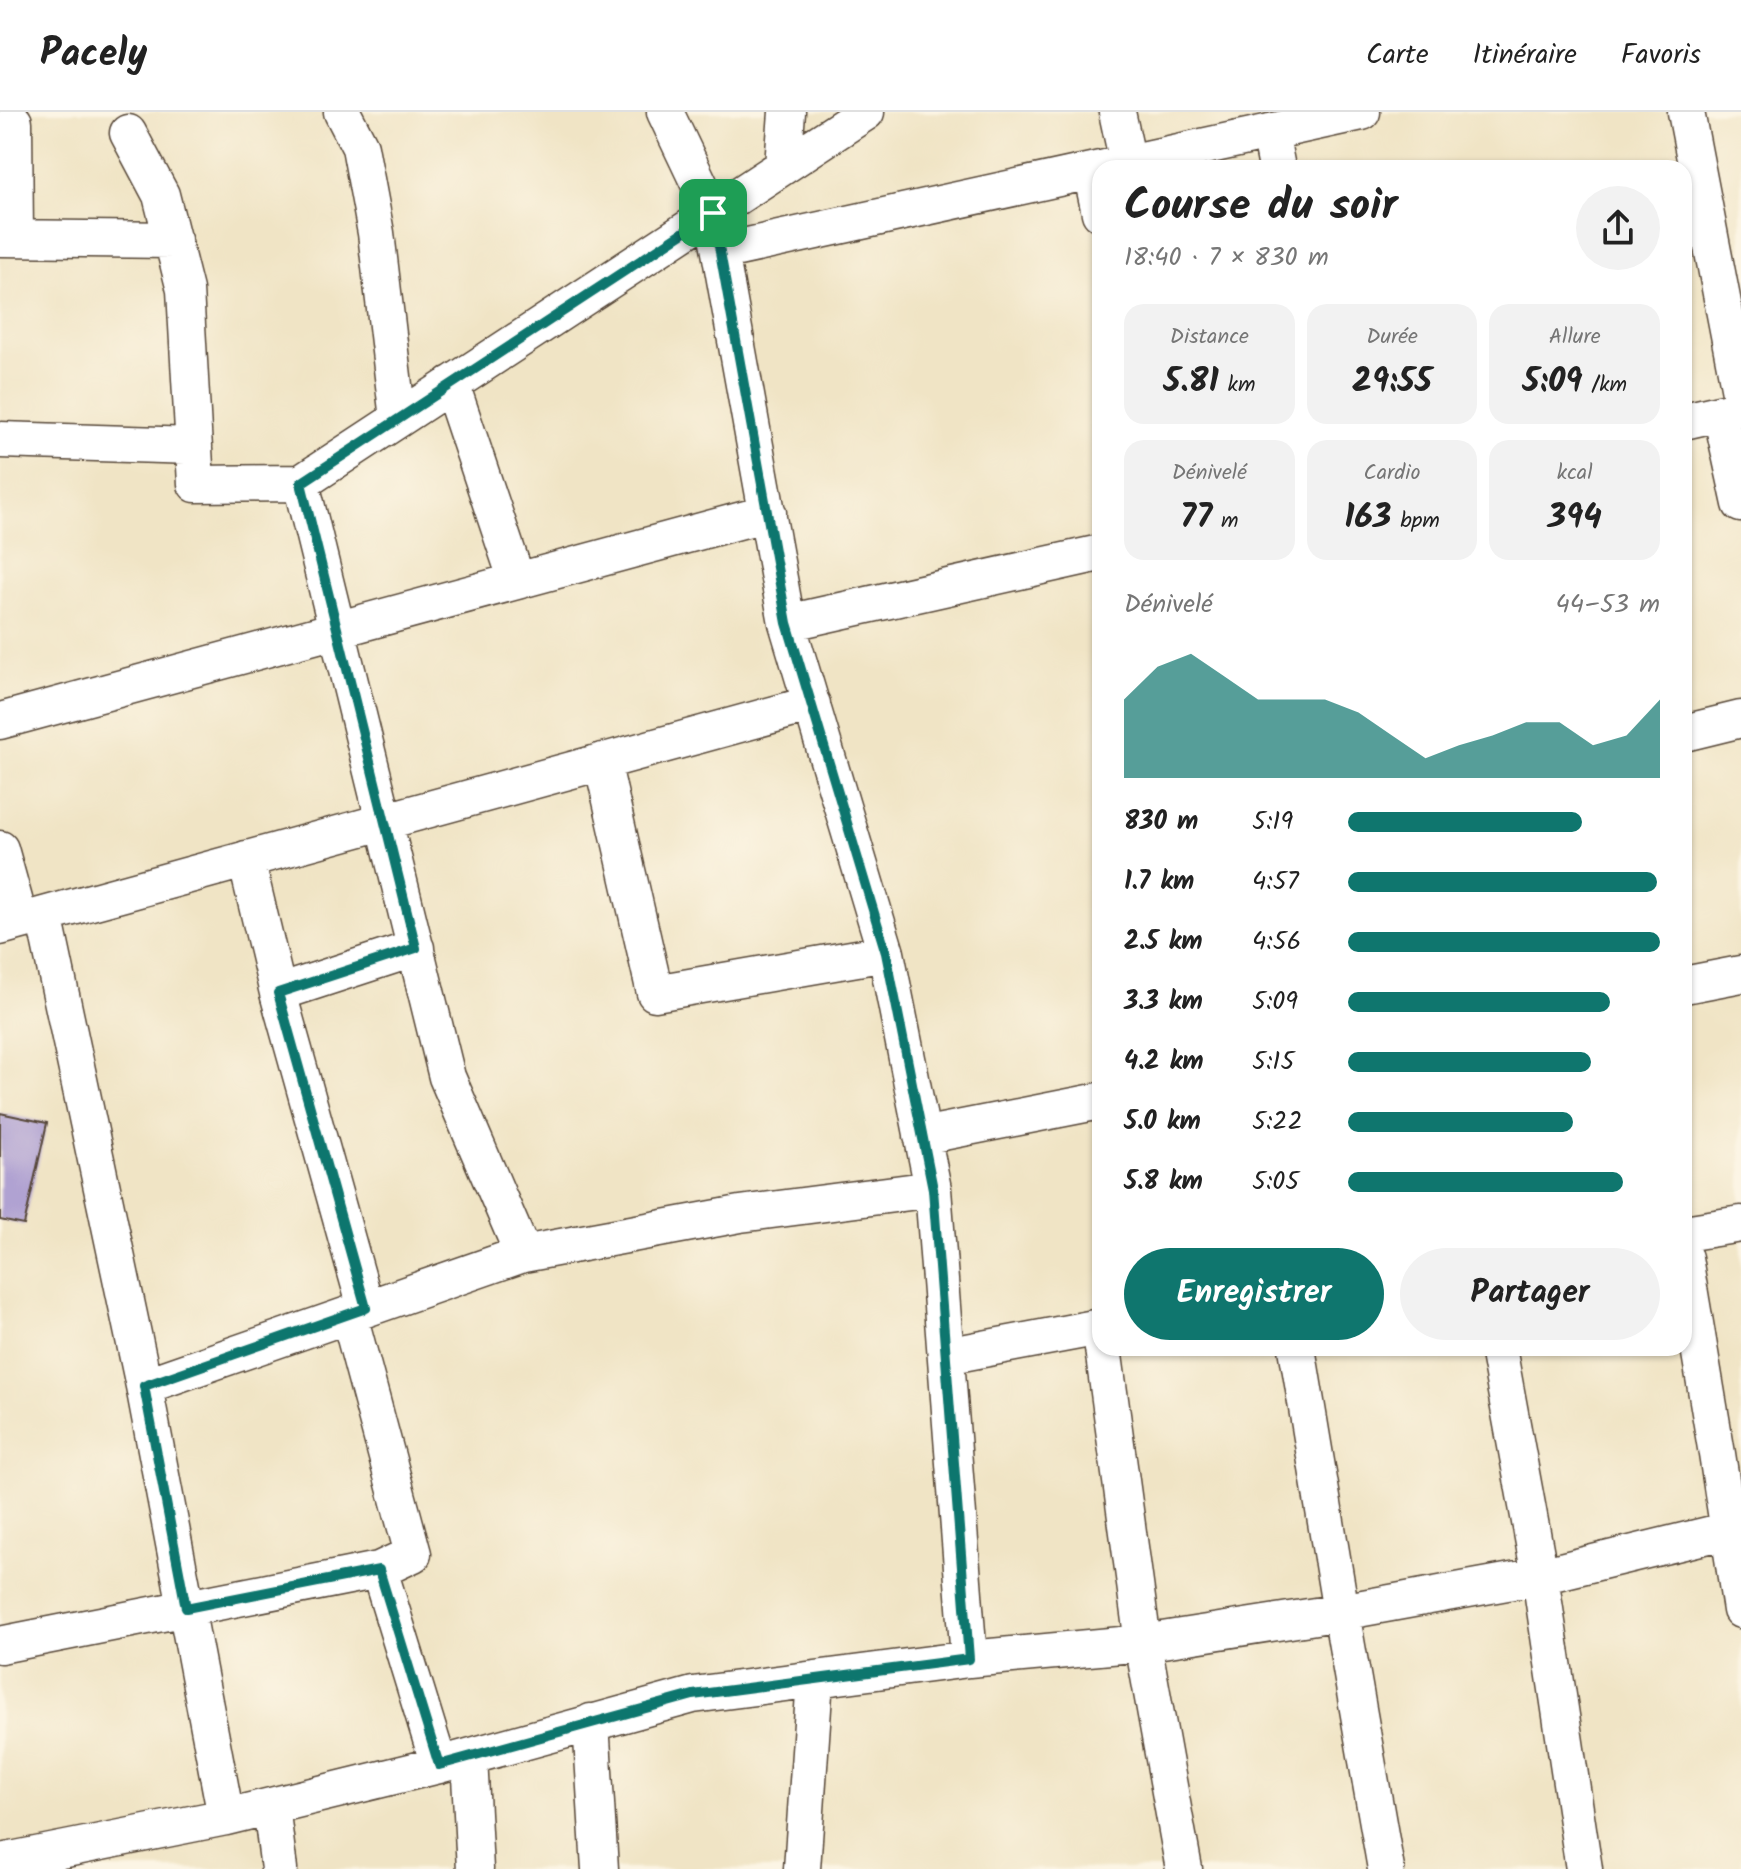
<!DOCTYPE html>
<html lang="fr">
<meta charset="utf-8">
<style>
:root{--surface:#fff;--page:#f2f2f2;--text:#222;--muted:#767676;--line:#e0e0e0;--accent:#0f766e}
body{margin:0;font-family:Kalam,sans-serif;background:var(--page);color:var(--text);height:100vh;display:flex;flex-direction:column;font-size:30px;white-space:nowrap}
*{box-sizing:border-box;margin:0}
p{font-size:26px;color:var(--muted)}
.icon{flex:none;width:44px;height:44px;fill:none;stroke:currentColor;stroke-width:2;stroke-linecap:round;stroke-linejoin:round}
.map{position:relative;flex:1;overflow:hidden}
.drawer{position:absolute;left:1092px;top:48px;width:600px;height:1196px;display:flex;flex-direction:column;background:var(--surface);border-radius:24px;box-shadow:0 2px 6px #0004}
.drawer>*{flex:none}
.pin{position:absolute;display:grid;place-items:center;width:68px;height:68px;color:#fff;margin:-34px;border-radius:16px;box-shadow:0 4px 12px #0006}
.round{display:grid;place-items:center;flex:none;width:84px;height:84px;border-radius:42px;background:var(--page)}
.overview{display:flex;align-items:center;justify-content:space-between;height:136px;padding:0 32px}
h1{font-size:44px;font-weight:700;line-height:60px}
.figures{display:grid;grid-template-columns:repeat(3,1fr);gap:12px;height:136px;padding:8px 32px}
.figures div{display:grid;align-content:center;border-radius:20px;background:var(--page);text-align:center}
.figures b{font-size:34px;font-weight:700}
.figures small{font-size:22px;font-weight:400}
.figures p{font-size:22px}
.chart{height:224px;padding:16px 32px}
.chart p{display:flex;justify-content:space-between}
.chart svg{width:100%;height:144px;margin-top:8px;fill:var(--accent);opacity:.7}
.action{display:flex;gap:16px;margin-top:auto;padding:16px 32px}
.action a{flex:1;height:92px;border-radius:48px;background:var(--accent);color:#fff;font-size:32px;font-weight:700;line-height:92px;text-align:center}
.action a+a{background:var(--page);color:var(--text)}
ul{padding:0 32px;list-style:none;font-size:26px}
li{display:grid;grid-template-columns:128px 96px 1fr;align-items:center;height:60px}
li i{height:20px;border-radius:10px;background:var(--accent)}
header{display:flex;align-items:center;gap:48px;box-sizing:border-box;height:112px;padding:0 40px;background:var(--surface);border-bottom:2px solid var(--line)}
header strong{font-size:38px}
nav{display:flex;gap:44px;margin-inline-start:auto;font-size:28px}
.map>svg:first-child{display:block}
.building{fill:#b0a2d2}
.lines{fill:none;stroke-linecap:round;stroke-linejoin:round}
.minor-casing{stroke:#564637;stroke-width:39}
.minor{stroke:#fff;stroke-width:36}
.route-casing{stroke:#fff;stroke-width:16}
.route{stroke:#0f766e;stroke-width:10}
</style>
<header>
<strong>Pacely</strong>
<nav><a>Carte</a><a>Itinéraire</a><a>Favoris</a></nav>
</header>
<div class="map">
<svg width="1741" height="1757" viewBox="0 0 1741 1757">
<rect width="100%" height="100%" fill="#fcf5e5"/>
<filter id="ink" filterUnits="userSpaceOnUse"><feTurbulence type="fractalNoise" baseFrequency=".0125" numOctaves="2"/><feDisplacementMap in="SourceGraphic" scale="16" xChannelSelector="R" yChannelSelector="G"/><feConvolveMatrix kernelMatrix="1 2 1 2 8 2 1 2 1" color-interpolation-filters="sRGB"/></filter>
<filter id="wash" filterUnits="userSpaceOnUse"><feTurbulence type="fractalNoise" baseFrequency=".006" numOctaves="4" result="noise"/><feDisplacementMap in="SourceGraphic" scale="32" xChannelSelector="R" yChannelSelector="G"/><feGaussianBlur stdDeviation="1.8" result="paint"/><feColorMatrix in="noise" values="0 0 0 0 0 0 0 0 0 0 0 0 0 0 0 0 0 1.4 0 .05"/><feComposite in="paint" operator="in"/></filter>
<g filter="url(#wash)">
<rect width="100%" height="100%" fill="#f0e4c5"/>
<g id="blocks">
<path class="building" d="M 0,1001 L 47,1011 L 24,1113 L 0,1108 Z"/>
</g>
</g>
<g filter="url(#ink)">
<use href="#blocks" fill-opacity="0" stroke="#564637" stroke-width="2"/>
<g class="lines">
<g class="minor-casing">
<path id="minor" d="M 342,0 L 360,35 L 376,121 L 398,307
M 665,0 L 713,101 L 787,511 L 886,841 L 933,1077 L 969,1547
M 1117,0 L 1128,51
M 1686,0 L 1741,285
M 14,10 L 15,126
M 1270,20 L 1277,56
M 128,21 L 161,83 L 185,178 L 196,372 L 301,371 L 866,0
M 783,54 L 787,0
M 1105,56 L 1362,0
M 1091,59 L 1100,101
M 0,126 L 173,128
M 720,140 L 1100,57
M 451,272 L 517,469
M 1721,301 L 1741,392
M 1684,309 L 1741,296
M 0,328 L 194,334
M 301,371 L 447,965 L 523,1142
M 787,511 L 1100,441
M 0,609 L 768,401
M 1684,621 L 1741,607
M 602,649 L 655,881 L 886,841
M 0,737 L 20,809
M 246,747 L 278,881 L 366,1196
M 44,803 L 144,1274 L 226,1705
M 0,815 L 812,592
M 1684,873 L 1741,862
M 278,881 L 416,836
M 922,1024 L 1100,989
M 1684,1121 L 1741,1112
M 1684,1146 L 1717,1342 L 1741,1498
M 1103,1236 L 1143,1531 L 1184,1757
M 1297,1236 L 1341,1500 L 1386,1757
M 1498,1236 L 1540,1464 L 1584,1757
M 946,1244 L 1100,1215
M 144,1274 L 523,1142 L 740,1102 L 933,1077
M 379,1458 L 439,1653
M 0,1533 L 379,1458 L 413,1442 L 349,1203
M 591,1610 L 600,1757
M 469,1646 L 475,1757
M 271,1694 L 279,1757
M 1,1750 L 226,1705 L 439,1653 L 693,1583 L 969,1547 L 1143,1531 L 1341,1500 L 1540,1464 L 1729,1418
M 802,1757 L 815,1567"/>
</g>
<use href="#minor" class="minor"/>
</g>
</g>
<g class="lines" filter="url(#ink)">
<g class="route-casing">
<path id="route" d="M 713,101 L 787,511 L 886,841 L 933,1077 L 969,1547 L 693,1583 L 439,1653 L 379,1458 L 186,1496 L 144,1274 L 366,1196 L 278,881 L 416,836 L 301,371 Z"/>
</g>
<use href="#route" class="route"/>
</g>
</svg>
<div class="pin" style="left:713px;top:101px;background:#1e9e55"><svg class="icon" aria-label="arrive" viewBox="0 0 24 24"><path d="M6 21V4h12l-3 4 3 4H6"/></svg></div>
<section class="drawer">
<div class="overview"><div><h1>Course du soir</h1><p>18:40 · 7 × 830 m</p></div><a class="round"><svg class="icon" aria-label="share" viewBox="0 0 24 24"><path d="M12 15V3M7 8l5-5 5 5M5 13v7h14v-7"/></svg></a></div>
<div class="figures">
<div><p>Distance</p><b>5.81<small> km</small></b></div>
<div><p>Durée</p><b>29:55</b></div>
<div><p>Allure</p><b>5:09<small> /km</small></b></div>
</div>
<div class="figures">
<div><p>Dénivelé</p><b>77<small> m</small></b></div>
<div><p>Cardio</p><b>163<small> bpm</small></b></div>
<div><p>kcal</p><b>394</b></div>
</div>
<div class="chart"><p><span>Dénivelé</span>44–53 m</p>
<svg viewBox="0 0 160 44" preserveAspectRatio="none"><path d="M0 44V20L10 10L20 6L30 13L40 20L50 20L60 20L70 24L80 31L90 38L100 34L110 31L120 27L130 27L140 34L150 31L160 20V44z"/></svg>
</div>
<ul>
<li><b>830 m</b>5:19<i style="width:75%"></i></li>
<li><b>1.7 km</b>4:57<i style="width:99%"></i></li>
<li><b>2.5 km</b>4:56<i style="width:100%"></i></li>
<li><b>3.3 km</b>5:09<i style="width:84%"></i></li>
<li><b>4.2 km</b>5:15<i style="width:78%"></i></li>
<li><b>5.0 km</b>5:22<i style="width:72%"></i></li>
<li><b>5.8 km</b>5:05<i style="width:88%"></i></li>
</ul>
<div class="action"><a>Enregistrer</a><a>Partager</a></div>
</section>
</div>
